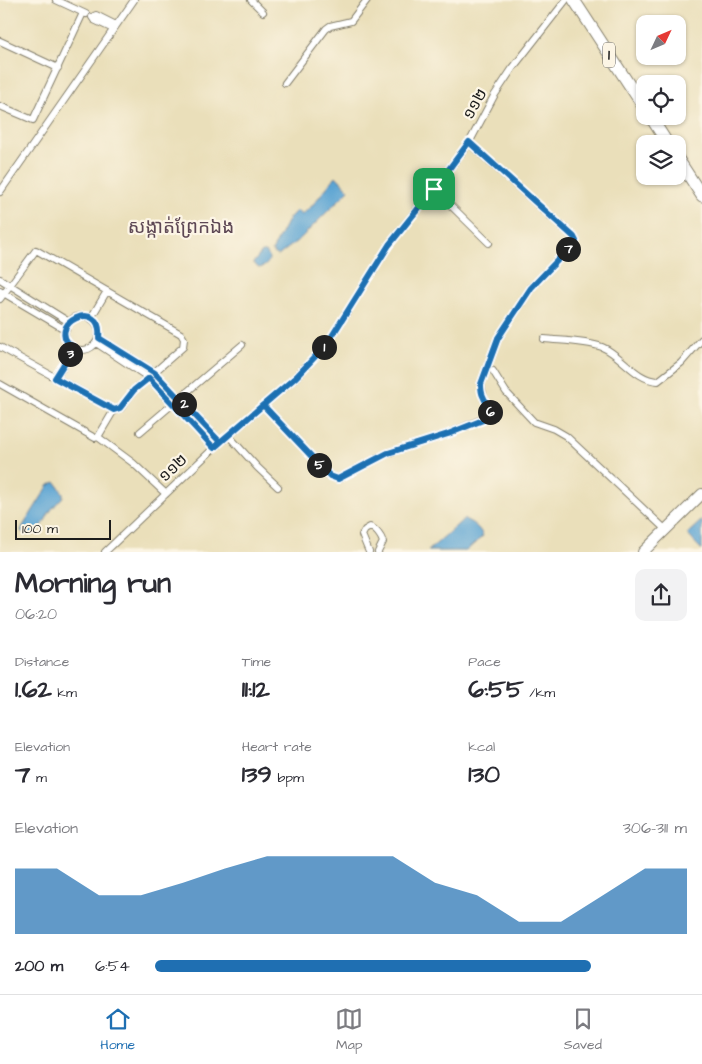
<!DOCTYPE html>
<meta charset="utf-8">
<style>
:root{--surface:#fff;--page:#f2f2f3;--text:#2b2b33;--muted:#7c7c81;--line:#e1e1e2;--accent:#1f6fb2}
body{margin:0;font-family:"Architects Daughter","Noto Sans Khmer",sans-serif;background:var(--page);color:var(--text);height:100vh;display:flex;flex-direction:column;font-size:19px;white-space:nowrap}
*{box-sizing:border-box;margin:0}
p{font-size:16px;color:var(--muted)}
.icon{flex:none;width:28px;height:28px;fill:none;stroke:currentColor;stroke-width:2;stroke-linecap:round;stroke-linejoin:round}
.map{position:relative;height:552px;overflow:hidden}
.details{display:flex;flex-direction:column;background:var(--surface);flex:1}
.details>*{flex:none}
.needle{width:32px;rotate:46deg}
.controls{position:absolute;left:636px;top:15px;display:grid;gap:10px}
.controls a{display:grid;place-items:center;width:50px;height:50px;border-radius:10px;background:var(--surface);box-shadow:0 1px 4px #0004;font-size:25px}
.scale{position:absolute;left:15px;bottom:12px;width:96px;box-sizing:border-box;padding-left:5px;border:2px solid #1c1c1c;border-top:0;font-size:14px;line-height:18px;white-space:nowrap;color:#1c1c1c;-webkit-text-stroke:4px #fcf5e5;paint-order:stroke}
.pin{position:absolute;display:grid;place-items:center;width:42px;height:42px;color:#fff;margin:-21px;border-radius:10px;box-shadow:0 2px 8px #0006}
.km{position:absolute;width:25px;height:25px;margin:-12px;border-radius:50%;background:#222;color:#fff;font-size:14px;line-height:25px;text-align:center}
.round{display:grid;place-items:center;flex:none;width:52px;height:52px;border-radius:10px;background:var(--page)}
.overview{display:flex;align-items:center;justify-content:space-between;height:85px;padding:0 15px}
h1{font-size:28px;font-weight:700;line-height:38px}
.figures{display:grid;grid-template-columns:repeat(3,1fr);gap:8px;height:85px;padding:5px 15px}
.figures div{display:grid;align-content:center}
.figures b{font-size:25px;font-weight:700}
.figures small{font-size:14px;font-weight:400}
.figures p{font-size:14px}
.chart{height:140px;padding:10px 15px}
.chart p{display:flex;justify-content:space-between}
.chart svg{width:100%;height:90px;margin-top:5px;fill:var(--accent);opacity:.7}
ul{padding:0 15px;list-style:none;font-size:16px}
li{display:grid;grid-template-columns:80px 60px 1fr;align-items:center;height:38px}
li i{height:12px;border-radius:6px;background:var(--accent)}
.tabs{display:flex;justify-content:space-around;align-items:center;height:70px;border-top:1px solid var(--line);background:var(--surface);font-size:14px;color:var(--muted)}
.tabs a{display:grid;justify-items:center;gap:2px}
.tabs .on{color:var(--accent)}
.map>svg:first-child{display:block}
.water{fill:#5ca4d3;stroke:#3c6078}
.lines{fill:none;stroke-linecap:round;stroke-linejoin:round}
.minor-casing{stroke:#837e6b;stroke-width:8}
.primary-casing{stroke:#837e6b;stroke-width:12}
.trunk-casing{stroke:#837e6b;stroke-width:13}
.minor{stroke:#fff;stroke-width:6}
.primary{stroke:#fff;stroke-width:10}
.trunk{stroke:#fff;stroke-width:11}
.route-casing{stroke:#fff;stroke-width:10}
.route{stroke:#1f6fb2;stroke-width:6}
.labels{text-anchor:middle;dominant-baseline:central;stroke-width:4.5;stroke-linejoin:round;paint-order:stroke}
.shield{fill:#fcf5e5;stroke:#5f5d58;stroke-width:1}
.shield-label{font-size:15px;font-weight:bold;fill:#1c1c1c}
.street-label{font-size:16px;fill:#1c1c1c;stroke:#fcf5e5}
.quarter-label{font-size:19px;fill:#5e4855;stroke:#fcf5e5}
</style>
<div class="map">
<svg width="702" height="552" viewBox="0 0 702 552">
<rect width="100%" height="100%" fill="#fcf5e5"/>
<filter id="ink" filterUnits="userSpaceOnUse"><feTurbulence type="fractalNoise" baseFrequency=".02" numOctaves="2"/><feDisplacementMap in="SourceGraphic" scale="10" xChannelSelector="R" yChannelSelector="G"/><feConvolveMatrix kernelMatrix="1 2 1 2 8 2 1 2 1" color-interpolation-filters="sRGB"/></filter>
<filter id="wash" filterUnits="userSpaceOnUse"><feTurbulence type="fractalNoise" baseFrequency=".0096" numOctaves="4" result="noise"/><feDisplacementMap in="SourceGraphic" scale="20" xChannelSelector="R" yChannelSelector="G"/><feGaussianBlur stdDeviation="1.12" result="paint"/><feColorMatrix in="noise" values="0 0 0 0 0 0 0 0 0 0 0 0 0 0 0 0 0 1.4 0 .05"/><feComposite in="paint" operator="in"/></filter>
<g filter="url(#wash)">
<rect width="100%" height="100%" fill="#eadfba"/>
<path class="water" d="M 336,176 L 349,190 L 302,237 L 278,256 L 272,251 L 289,218 L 297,210 L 301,215 L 311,207 Z
M 262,252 L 266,252 C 272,259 268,266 259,268 L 253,263 Z
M 56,482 L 63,493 L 63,497 C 58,502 53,507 49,513 C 44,523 39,534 27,535 L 21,531 L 23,526 L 49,485 Z
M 464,519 C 472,522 480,528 483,536 L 466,551 L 428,551 Z
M 702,520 L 702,550 L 687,534 Z"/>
</g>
<g filter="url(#ink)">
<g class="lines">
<g class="minor-casing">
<path id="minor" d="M 56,0 L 86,14
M 251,0 L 263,12
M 113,29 L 94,20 L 92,17 L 96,15 L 116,25
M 0,41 L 58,68
M 285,83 L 326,29 L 330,26 L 351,21 L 367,0
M 0,106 L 33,120 L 83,13
M 434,189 L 489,243
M 0,192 L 134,0
M 0,279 L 69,322
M 0,291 L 66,330
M 0,299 L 36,250 L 181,334 L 184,339 L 183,347 L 134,390 L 121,408 L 114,410 L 98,437 L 95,438 L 0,384
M65 333a17 17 0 1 1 34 0a17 17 0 1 1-34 0Z
M 91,318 L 107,291
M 99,338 L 155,373 L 220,442
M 544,339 C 562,341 584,341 602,347 C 622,355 635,380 658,381 L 681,363 L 702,339
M 96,343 L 149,378 L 214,448
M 0,347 L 114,410
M 493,371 L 506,392 L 534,422 L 554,429 L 566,436 L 666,530
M 55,378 L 74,348
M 263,405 L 330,476 L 338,479 L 388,453 L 448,434 L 487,417 L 491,411 L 490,406 L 484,399 L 481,384 L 498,338 L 531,288 L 576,241 L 574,237 L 469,143
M 140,432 L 242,345
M 228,435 L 257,467 L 278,487
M 98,437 L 133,463 L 166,494
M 105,552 L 214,448 L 296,377 L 327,344 L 389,245 L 469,143 L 494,96 L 512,69 L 566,0
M 369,552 L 362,535 L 365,530 L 370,527 C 376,529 381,536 383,542 L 378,552"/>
</g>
<g class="primary-casing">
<path id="primary" d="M 643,552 L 702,494"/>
</g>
<g class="trunk-casing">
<path id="trunk" d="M 574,0 L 645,109
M 650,116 L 668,144
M 678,159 L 702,196"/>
</g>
<use href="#minor" class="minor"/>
<use href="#primary" class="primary"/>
<use href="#trunk" class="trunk"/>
</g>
</g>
<g class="lines" filter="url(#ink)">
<g class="route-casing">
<path id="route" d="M 434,189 L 389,245 L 327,344 L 296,377 L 220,442 L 155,373 L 99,338 C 104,295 41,325 74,348 L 55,378 L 114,410 L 120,408 L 134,390 L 149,378 L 214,448 L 263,405 L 330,476 L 338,479 L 388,453 L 448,434 L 483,420 C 496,413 487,406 483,396 C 481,392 481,389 481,384 L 498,338 L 531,288 L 576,241 L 574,237 L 469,142 L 434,189"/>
</g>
<use href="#route" class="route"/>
</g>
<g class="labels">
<rect class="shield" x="603" y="42.5" width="12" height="25" rx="4"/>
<g class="shield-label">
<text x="609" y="55">1</text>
</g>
<g class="street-label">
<text transform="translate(475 104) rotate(-61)">១១២</text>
<text transform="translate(173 468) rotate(-44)">១១២</text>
</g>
<g class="quarter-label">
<text x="181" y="227">សង្កាត់ព្រែកឯង</text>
</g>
</g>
</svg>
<div class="controls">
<a><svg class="needle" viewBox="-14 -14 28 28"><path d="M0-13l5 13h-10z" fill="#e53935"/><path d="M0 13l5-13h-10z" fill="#7c7c81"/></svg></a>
<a><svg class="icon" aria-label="locate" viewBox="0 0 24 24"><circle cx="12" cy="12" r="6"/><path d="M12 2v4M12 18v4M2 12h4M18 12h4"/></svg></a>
<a><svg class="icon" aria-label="layers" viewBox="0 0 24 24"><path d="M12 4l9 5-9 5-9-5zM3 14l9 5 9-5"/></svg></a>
</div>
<div class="scale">100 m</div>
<div class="pin" style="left:434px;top:189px;background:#1e9e55"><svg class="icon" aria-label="arrive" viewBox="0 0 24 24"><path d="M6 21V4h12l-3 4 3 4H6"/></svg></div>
<b class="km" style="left:324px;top:347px">1</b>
<b class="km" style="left:184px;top:404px">2</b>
<b class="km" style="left:70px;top:354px">3</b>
<b class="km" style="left:319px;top:465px">5</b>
<b class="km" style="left:490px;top:412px">6</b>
<b class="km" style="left:568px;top:249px">7</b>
</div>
<section class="details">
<div class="overview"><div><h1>Morning run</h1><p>06:20</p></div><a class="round"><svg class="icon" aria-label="share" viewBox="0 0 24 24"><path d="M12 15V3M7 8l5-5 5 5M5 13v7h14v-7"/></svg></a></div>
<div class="figures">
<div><p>Distance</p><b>1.62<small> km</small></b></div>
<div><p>Time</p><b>11:12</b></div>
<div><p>Pace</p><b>6:55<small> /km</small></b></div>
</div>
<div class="figures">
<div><p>Elevation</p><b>7<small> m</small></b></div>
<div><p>Heart rate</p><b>139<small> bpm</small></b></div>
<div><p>kcal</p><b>130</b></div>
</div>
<div class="chart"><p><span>Elevation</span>306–311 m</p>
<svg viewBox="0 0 160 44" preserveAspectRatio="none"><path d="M0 44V12L10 12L20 25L30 25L40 19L50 12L60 6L70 6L80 6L90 6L100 19L110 25L120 38L130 38L140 25L150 12L160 12V44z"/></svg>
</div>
<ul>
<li><b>200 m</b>6:54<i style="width:82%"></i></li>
</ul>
</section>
<nav class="tabs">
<a class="on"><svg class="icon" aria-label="home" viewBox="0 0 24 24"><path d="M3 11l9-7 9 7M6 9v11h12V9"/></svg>Home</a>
<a><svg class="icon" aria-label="map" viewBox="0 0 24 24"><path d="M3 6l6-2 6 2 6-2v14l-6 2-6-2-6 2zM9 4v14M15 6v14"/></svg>Map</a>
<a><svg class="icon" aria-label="saved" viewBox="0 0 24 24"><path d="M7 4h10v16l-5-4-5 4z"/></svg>Saved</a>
</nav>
